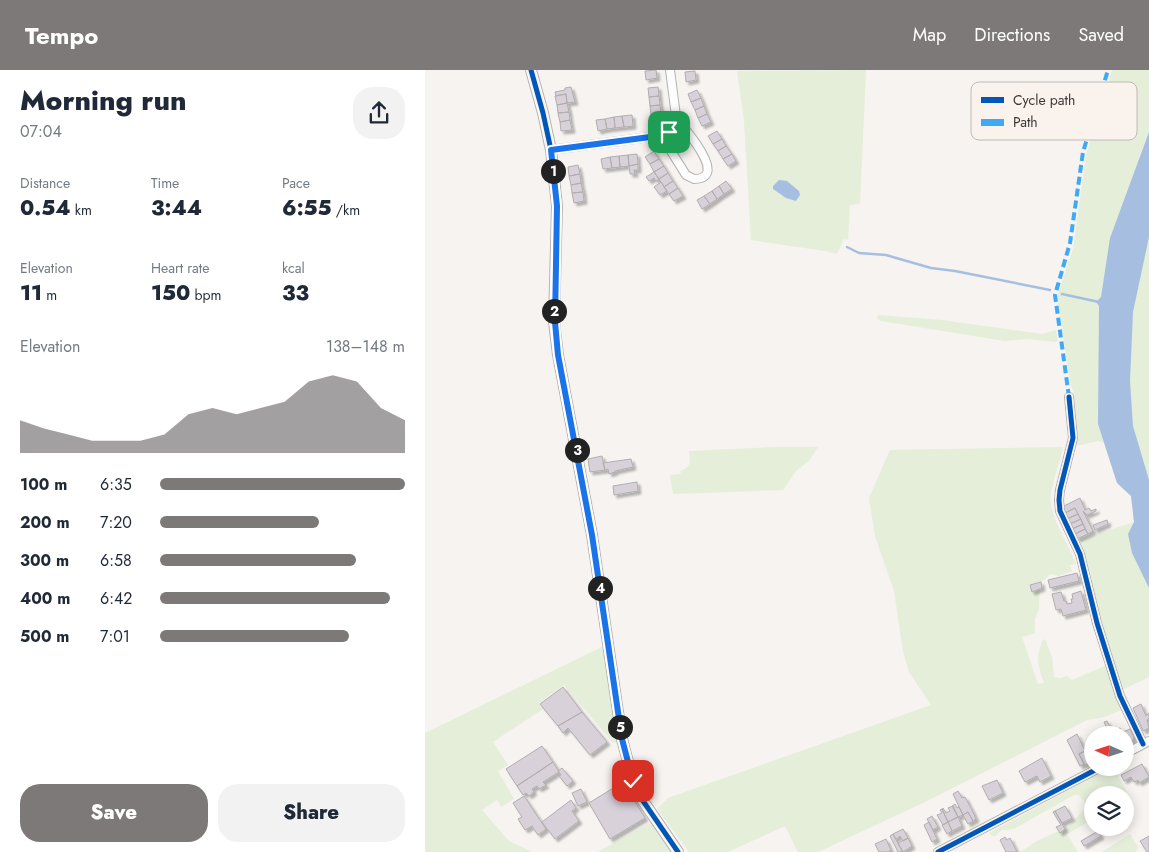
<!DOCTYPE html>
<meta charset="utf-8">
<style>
:root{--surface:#fff;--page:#f2f2f3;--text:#1f2937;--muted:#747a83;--accent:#7c7978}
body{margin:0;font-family:Jost,sans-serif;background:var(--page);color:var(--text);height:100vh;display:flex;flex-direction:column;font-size:19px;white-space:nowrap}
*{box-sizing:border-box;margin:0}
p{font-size:16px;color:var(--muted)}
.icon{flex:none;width:28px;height:28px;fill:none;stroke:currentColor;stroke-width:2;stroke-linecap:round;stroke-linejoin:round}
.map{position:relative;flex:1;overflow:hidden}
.drawer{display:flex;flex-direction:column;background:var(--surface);width:425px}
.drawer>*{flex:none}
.needle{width:32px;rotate:273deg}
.tools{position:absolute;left:659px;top:656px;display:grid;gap:10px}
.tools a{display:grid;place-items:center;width:50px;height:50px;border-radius:50%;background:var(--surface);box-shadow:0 2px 12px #0003;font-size:25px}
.pin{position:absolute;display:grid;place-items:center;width:42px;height:42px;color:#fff;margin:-21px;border-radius:10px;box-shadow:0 2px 8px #0006}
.km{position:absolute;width:25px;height:25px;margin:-12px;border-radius:50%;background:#222;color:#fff;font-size:14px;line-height:25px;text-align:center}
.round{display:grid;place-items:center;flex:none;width:52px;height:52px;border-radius:20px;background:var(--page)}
.head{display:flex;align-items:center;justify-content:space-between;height:85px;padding:0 20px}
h1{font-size:28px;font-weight:800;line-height:38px}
.figures{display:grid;grid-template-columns:repeat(3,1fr);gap:8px;height:85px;padding:5px 20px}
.figures div{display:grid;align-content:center}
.figures b{font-size:21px;font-weight:800}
.figures small{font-size:14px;font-weight:400}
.figures p{font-size:14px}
.chart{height:140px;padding:10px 20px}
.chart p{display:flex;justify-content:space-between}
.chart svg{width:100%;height:90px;margin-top:5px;fill:var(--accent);opacity:.7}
.cta{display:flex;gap:10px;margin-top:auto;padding:10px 20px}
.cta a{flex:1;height:58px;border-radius:20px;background:var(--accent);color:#fff;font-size:20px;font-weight:800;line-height:58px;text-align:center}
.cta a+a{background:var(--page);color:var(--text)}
ul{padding:0 20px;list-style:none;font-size:16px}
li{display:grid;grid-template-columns:80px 60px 1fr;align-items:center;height:38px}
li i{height:12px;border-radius:6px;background:var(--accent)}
header{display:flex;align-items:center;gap:30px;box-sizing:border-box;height:70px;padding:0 25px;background:var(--accent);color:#fff}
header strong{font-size:24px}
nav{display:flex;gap:28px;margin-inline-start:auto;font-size:18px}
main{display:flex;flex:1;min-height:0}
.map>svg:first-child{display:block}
.green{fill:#e4eed9}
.water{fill:#a6bfe0}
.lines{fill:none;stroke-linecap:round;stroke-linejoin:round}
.stream{stroke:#a6bfe0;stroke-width:2.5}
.building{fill:#d9d1da;stroke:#b0aeae;filter:url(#shadow)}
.street-casing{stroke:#b6b3b1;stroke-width:10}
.secondary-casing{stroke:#b6b3b1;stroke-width:12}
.street{stroke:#fefdfd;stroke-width:8}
.secondary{stroke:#fefdfd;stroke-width:10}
.quiet{stroke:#3fa9f5;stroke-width:4;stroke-dasharray:8 4;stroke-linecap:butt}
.cycleway-casing{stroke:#f9f2ed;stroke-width:8}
.cycleway{stroke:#0057b8;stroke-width:5}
.route-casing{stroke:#fff;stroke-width:10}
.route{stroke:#1a73e8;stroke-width:6}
.key{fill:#f9f2ed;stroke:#c0bab6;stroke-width:1}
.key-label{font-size:14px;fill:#3b3837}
</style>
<header>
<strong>Tempo</strong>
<nav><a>Map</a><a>Directions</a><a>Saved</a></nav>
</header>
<main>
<section class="drawer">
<div class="head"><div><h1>Morning run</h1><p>07:04</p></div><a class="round"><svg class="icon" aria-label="share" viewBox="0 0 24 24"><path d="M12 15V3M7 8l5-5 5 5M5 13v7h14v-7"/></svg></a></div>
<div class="figures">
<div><p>Distance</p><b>0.54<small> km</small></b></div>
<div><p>Time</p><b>3:44</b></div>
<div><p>Pace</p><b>6:55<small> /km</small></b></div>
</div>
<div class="figures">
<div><p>Elevation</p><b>11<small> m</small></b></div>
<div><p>Heart rate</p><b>150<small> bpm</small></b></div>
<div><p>kcal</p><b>33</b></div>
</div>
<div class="chart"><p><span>Elevation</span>138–148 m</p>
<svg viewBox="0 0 160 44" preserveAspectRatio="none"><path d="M0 44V28L10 32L20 35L30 38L40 38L50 38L60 35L70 25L80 22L90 25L100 22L110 19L120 9L130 6L140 9L150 22L160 28V44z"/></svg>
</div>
<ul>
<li><b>100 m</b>6:35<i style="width:100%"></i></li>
<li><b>200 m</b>7:20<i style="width:65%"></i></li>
<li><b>300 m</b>6:58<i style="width:80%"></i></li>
<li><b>400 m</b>6:42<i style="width:94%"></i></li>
<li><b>500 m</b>7:01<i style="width:77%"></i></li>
</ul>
<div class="cta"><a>Save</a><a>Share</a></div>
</section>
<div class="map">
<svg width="724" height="782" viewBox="0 0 724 782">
<defs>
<filter id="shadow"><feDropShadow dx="3" dy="3" stdDeviation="1" flood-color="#0004"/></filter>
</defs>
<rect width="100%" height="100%" fill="#f6f3f0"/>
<path class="green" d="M 441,0 L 435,134 L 425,135 L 423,170 L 419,169 L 412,184 L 400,181 L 326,170 L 319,50 L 312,1 Z
M 687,0 L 724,0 L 724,62 L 713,89 L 724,68 L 724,607 L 697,620 L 675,551 L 665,500 L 655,470 L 709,452 L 706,426 L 692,413 L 679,373 L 673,371 L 651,376 L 646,322 L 649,322 L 646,317 L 633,233 L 633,224 L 648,179 L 661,85 Z
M 453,245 L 517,250 L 617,264 L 631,260 L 633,270 L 630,272 L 602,269 L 580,271 L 456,251 L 452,249 Z
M 347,377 L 393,377 L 384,391 L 371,401 L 358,420 L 248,424 L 245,405 L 256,404 L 255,401 C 267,396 265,393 264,381 Z
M 638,377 C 635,392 629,407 626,422 C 622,444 644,474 651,494 L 645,495 L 647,501 L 634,506 L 625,504 L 615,514 L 614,538 L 610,549 L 610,563 L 597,567 L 613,614 L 619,613 C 612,593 611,588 618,569 L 621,571 L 627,587 L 629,607 L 635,608 L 642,606 L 647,610 L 682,595 L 689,624 L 696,640 L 680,647 L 662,650 L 500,732 L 393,782 L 373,782 L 360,756 L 303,782 L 264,782 L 232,739 L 243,728 L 506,635 L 484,602 L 478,581 L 469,521 L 450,466 L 444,428 L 465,380 Z
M 179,576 L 192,673 L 188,673 L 139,615 L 114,633 L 118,639 L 68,672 L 83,695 L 73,701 L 89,729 L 76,737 L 72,730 L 57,740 L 84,771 L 107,782 L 0,782 L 0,663 Z
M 685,698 L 689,698 L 706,729 L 700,732 L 700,725 L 668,725 L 667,750 L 642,764 L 653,782 L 595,782 L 612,771 L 643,757 L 662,736 L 654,725 L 649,725 L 589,759 L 577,760 L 570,766 L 567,766 L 564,763 Z
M 226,752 L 248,782 L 173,782 Z
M 705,764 L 713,777 L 711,782 L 677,782 Z"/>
<path class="water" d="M 724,62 L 724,167 L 708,242 L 705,311 L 708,356 L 724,410 L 724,518 L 707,483 L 703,464 L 709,452 L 706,426 L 692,413 L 673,354 L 674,236 L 671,232 L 676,227 L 685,168 Z
M 354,110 L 362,111 L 374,121 L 375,125 L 371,131 L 361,128 L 348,119 L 348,116 Z"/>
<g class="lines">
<path class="stream" d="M 422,177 L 434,183 L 461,185 L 506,198 L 530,201 L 625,220
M 637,224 L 674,232"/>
</g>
<path class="building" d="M 231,0 L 232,8 L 221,10 L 220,1 Z
M 270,1 L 271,10 L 261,12 L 260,2 Z
M 146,17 L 150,32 L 142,33 L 141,24 L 131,26 L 130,22 L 140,20 L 140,18 Z
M 233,17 L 234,26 L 224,27 L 223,18 Z
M 272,20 L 276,28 L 266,32 L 263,24 Z
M 141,24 L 142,33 L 132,35 L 130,26 Z
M 234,26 L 235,35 L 225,36 L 224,27 Z
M 276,28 L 279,36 L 270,40 L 266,32 Z
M 142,33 L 144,42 L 133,43 L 132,35 Z
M 235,35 L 236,43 L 226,44 L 225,36 Z
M 279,36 L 282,44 L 273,48 L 270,40 Z
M 144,42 L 145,50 L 135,52 L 133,43 Z
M 236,43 L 237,52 L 227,53 L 226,44 Z
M 282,44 L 286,52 L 277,56 L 273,48 Z
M 207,45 L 208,56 L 199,57 L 197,46 Z
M 197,46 L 199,57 L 190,58 L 189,47 Z
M 189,47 L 190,58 L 182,59 L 180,49 Z
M 180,49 L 182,59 L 173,61 L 171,50 Z
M 145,50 L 147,60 L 136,61 L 135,52 Z
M 292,61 L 297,69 L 288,74 L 283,66 Z
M 297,69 L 301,76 L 293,81 L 288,74 Z
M 301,76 L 307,84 L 298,89 L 293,81 Z
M 229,81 L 234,89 L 225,94 L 220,87 Z
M 212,84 L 213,94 L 204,96 L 203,85 Z
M 307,84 L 311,91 L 303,96 L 298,89 Z
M 203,85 L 204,96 L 195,97 L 194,86 Z
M 194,86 L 195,97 L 187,98 L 185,87 Z
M 185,87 L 187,98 L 178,99 L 176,89 Z
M 234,89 L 239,96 L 229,102 L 225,94 Z
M 213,94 L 213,100 L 209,100 L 210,104 L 205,104 L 204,96 Z
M 153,95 L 155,104 L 144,106 L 143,97 Z
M 239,96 L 243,103 L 234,109 L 229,102 Z
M 229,102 L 234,109 L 231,111 L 229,108 L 224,111 L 221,107 Z
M 243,103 L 248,111 L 239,117 L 234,109 Z
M 155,104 L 156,113 L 146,115 L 144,106 Z
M 248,111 L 253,118 L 244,124 L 239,117 Z
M 301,111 L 307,119 L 299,124 L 294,116 Z
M 236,112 L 242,121 L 235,125 L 229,117 Z
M 156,113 L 158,122 L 147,123 L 146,115 Z
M 294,116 L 299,124 L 292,129 L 287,121 Z
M 253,118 L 258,126 L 249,131 L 244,124 Z
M 287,121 L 292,129 L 285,134 L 279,126 Z
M 158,122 L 159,131 L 149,133 L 147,123 Z
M 279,126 L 285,134 L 277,139 L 272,130 Z
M 177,386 L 180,400 L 165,402 L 163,389 Z
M 206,389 L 208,397 L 190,401 L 190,402 L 184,404 L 183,399 L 180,400 L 178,393 Z
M 212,412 L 213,421 L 189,425 L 188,416 Z
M 655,428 L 660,440 L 664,438 L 666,441 L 671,439 L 671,441 L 662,445 L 658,441 L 668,461 L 663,464 L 650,438 L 640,443 L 637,437 Z
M 650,438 L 653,444 L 642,449 L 640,443 Z
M 653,444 L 656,449 L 645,454 L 642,449 Z
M 656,449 L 658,454 L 647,459 L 645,454 Z
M 682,450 L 683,454 L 670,460 L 668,455 Z
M 658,454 L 660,459 L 650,464 L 647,459 Z
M 660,459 L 663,464 L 652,469 L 650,464 Z
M 652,503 L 654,511 L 625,518 L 623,510 Z
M 616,512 L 617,518 L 607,522 L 605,515 Z
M 656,521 L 661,540 L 638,546 L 636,539 L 631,540 L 627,524 L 636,522 L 639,531 L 641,531 L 642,534 L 647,533 L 646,529 L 648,529 L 647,524 Z
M 138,617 L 157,642 L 133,656 L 115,634 Z
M 716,634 L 721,646 L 724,643 L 724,649 L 722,650 L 724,658 L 718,661 L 708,638 Z
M 157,642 L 182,672 L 165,685 L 143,658 L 138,663 L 133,656 Z
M 682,651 L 687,661 L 695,658 L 697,662 L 691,665 L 685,665 L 679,652 Z
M 705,659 L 709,667 L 708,670 L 700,674 L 700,665 L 691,665 Z
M 652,664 L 660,681 L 654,684 L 659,694 L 655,696 L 642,670 Z
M 117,676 L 128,692 L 92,716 L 81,699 Z
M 660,681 L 666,692 L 660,695 L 654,684 Z
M 617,688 L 626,706 L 615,712 L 612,706 L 600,712 L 594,701 Z
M 128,692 L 134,702 L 118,712 L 121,715 L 114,719 L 112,716 L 107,719 L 109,722 L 104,726 L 101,723 L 98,725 L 92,716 Z
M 717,694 L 724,707 L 714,713 L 713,710 L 709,712 L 706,707 L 699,711 L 696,705 Z
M 137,698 L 148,711 L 142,716 L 134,706 L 136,705 L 133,701 Z
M 572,710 L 578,723 L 564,730 L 557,716 Z
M 198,712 L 220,748 L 185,769 L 164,733 Z
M 156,719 L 162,732 L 153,736 L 147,723 Z
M 533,721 L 537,728 L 540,727 L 547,740 L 551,749 L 548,751 L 543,742 L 538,745 L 528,724 Z
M 99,726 L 121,759 L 113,765 L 107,756 L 100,760 L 93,749 L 97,747 L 88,733 Z
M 146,730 L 151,738 L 147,741 L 154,751 L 130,769 L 117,752 Z
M 530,734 L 532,738 L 534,737 L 538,745 L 533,747 L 527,736 Z
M 528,736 L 533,747 L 523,752 L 517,739 L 518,738 L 521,743 L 525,741 L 523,738 Z
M 640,736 L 647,748 L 637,753 L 630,741 Z
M 517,739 L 523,752 L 518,755 L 512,745 L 517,743 L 515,740 Z
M 630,741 L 640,759 L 635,763 L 631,757 L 636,755 L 628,742 Z
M 543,742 L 548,751 L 543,754 L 538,745 Z
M 507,746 L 513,757 L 508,760 L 502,749 Z
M 533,747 L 537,756 L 527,761 L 523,752 Z
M 504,752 L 512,769 L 507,772 L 499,755 Z
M 523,752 L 527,761 L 522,764 L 517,755 Z
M 478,759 L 483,768 L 478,771 L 475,766 L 471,769 L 468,764 Z
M 673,761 L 676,766 L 659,776 L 656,771 Z
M 468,764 L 477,781 L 475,782 L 473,782 L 465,766 Z
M 724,766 L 724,782 L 722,782 L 715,771 Z
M 580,767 L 582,770 L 585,768 L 592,782 L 581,782 L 575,770 Z
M 483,768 L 487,776 L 478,782 L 473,773 Z
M 461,769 L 466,780 L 463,782 L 454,782 L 450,774 Z"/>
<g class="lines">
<g class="street-casing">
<path id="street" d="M 236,65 L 261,105 L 269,109 C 274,109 280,108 282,103 C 287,91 260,56 250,51
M 126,80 L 225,67 C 239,65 249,62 251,46 L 245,0
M 644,327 L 648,368 L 635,420 L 634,430 L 635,441 L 655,484 L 672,553 L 695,626 L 718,674
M 700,684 L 724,671
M 513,782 L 674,698"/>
</g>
<g class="secondary-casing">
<path id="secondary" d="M 106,0 L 118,43 L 126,80 L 132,136 L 129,252 L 133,285 L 167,465 L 197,669 L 208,711 L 216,728 L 253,782"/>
</g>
<use href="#street" class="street"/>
<use href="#secondary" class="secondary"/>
<path class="quiet" d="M 644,327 L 630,225 L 645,173 L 658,82 L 683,0"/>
<g class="cycleway-casing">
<path id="cycleway" d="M 106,0 L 118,43 L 126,80 L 132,136 L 129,252 L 133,285 L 167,465 L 197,669 L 208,711 L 216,728 L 253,782
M 644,327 L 648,368 L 635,420 L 634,430 L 635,441 L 655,484 L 672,553 L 695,626 L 718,674
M 513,782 L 674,698"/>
</g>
<use href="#cycleway" class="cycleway"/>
</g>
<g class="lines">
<g class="route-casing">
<path id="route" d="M 208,711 L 197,669 L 167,465 L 133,285 L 130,252 L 132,136 L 126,80 L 225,67 L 239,65 L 244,62"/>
</g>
<use href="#route" class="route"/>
</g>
<rect x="546" y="12" width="166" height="58" rx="8" class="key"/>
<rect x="556" y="27" width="23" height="6" fill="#0057b8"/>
<rect x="556" y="49" width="23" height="7" fill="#3fa9f5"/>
<g class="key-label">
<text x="588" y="35">Cycle path</text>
<text x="588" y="57">Path</text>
</g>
</svg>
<div class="tools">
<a><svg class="needle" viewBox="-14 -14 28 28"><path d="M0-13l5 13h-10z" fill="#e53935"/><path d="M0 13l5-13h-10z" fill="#747a83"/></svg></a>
<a><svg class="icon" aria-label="layers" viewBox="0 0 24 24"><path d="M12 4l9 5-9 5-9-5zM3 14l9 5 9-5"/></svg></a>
</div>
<div class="pin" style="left:244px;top:62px;background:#1e9e55"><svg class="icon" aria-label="arrive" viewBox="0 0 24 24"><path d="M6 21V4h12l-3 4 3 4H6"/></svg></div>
<div class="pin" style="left:208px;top:711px;background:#d93025"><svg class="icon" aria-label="check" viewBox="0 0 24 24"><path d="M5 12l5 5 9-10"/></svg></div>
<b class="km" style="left:128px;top:101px">1</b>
<b class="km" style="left:129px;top:241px">2</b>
<b class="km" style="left:152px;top:380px">3</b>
<b class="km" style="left:175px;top:518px">4</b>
<b class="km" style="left:195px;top:657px">5</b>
</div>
</main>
